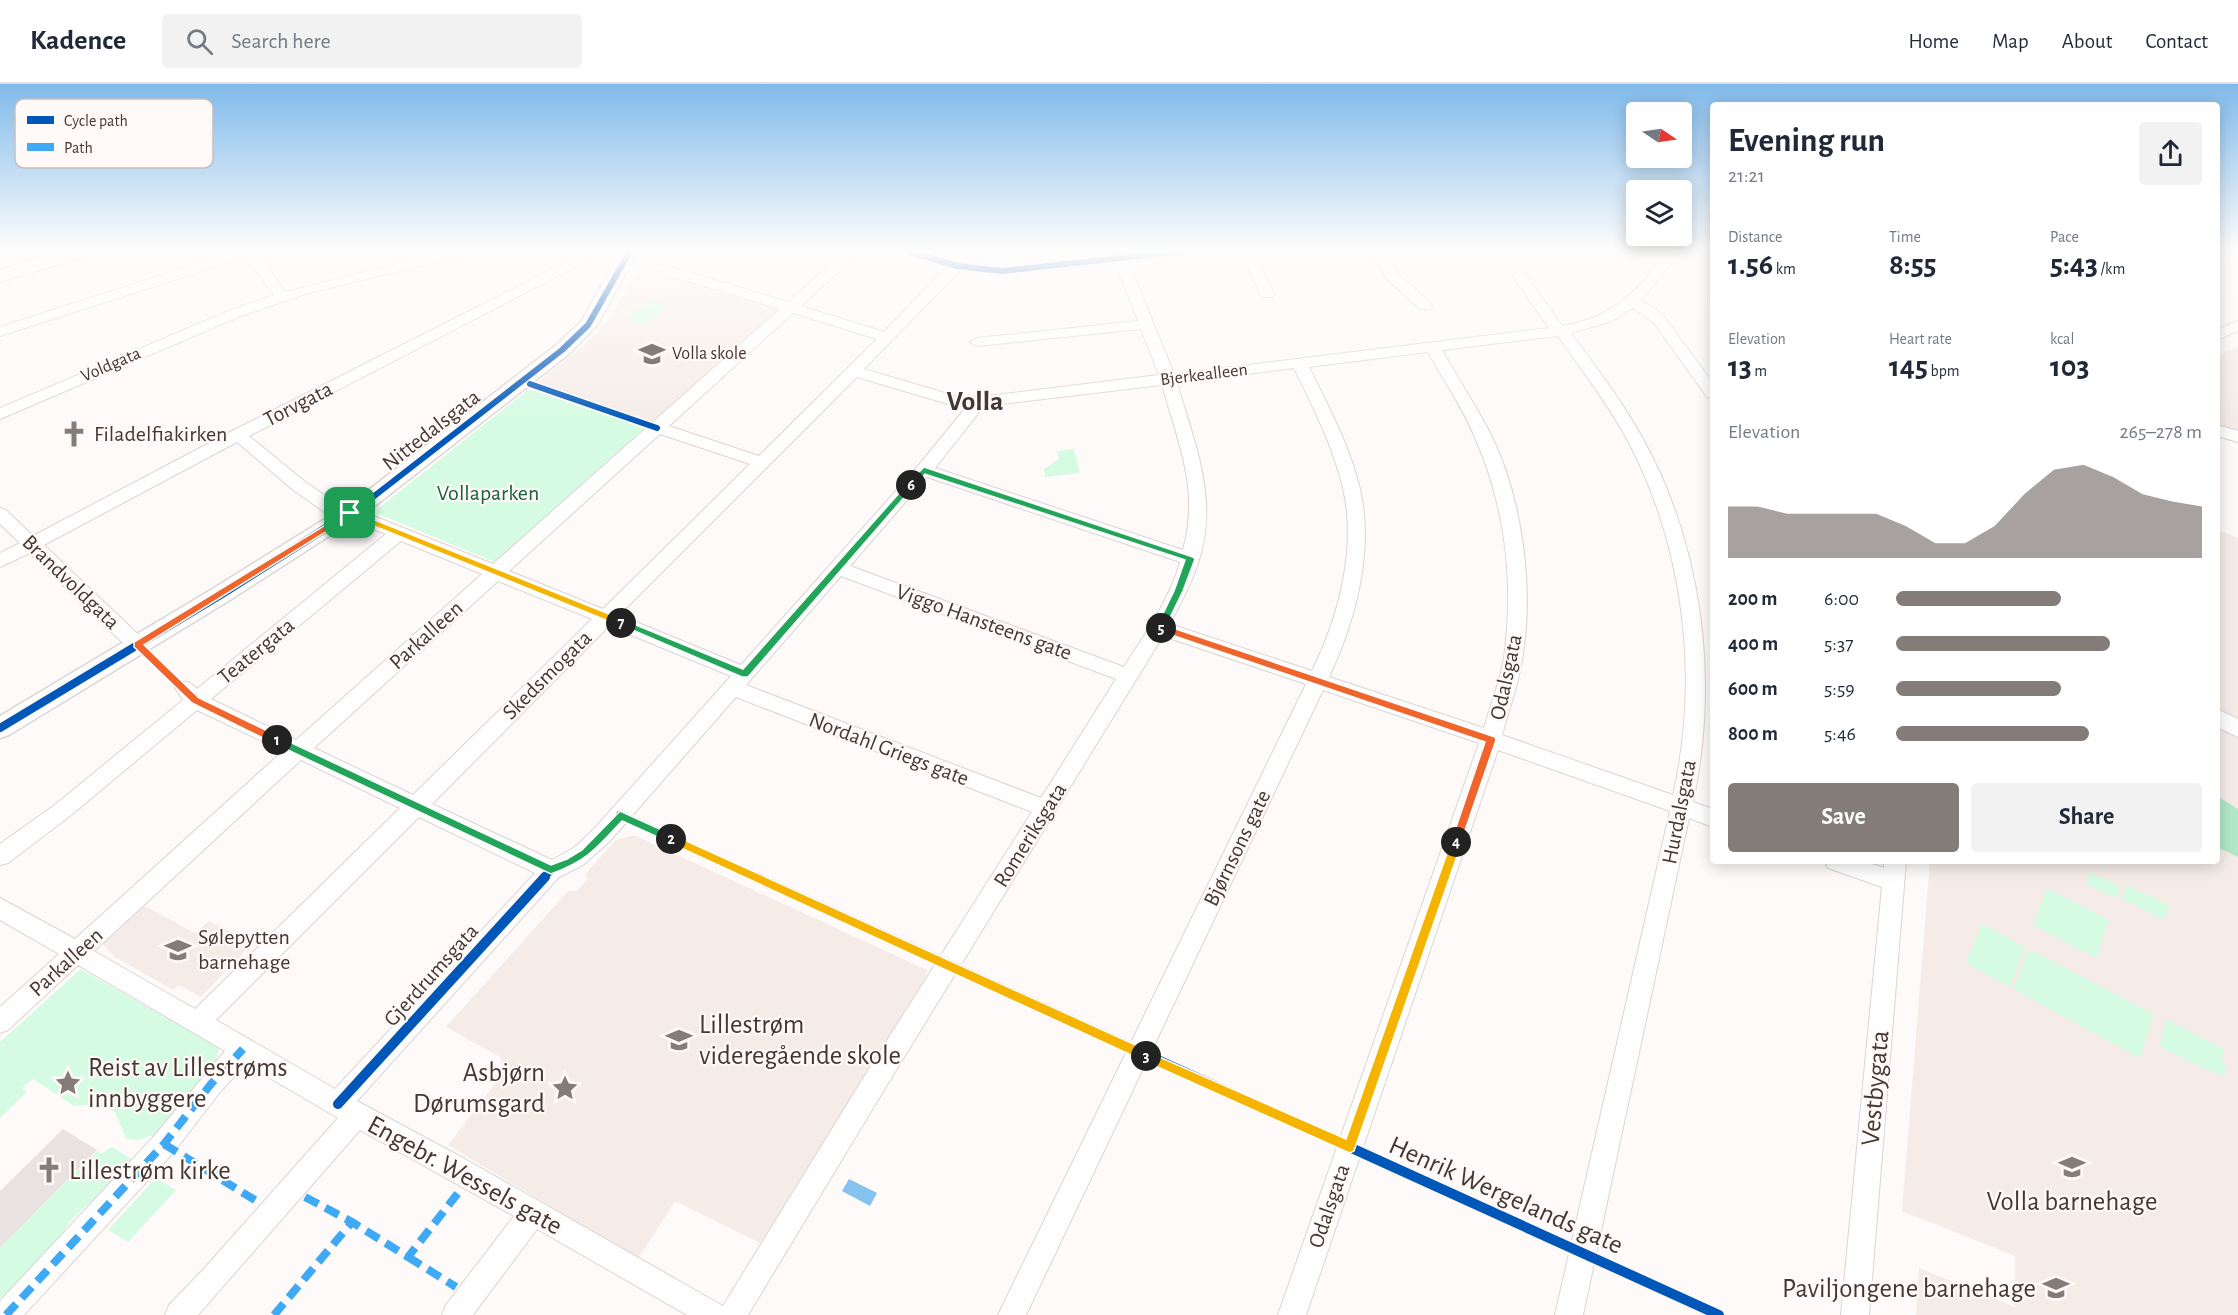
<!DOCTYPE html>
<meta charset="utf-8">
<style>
:root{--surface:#fff;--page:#f2f2f3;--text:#1f2937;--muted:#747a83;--line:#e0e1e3;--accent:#837c78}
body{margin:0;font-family:"Alegreya Sans",sans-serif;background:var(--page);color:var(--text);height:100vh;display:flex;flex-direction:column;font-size:22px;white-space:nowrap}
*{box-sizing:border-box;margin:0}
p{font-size:20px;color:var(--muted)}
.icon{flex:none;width:33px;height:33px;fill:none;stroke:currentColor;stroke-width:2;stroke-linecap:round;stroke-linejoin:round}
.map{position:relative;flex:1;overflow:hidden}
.side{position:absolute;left:1710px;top:18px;width:510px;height:762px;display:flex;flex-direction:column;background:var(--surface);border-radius:6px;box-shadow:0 3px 15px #0003}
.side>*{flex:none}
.needle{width:39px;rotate:103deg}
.tools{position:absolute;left:1626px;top:18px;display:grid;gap:12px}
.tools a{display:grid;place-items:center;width:66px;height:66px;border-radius:6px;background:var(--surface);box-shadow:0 3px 15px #0003;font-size:30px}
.pin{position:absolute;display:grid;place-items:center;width:51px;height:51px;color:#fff;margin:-26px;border-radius:12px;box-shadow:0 3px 9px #0006}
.km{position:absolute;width:30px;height:30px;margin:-15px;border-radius:50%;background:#222;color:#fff;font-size:16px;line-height:30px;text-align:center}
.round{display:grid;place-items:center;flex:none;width:63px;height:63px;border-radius:6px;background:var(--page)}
.headline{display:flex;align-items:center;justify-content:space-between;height:102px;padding:0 18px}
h1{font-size:33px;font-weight:600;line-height:45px}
.metrics{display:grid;grid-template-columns:repeat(3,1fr);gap:9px;height:102px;padding:6px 18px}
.metrics div{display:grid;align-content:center}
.metrics b{font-size:30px;font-weight:600}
.metrics small{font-size:16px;font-weight:400}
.metrics p{font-size:16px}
.chart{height:168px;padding:12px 18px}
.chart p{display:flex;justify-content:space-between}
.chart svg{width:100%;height:108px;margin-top:6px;fill:var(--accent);opacity:.7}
.primary-button{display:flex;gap:12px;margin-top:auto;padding:12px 18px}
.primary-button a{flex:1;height:69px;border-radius:6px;background:var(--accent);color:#fff;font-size:24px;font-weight:600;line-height:69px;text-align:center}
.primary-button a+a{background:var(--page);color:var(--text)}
ul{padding:0 18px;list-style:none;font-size:20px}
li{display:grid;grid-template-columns:96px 72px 1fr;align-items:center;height:45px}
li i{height:15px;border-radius:8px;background:var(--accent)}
header{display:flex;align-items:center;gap:36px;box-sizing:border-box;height:84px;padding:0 30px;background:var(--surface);border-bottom:2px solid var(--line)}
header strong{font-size:28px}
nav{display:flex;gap:33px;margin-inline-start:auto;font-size:21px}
.search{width:420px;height:54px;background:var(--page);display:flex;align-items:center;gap:15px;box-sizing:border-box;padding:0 21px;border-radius:6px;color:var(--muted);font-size:22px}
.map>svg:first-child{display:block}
.built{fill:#f5ece7}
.green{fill:#d5fbe2}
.forest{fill:#b2e8c8}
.water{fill:#85c2ee}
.building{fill:#e9e2e0}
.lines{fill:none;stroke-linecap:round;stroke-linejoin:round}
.minor-casing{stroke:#dcd5d2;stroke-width:2}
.tertiary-casing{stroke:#dcd5d2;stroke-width:3}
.secondary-casing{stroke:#dcd5d2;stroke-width:3}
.minor{fill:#fffefe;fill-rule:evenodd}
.tertiary{fill:#fffefe;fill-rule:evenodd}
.secondary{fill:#fffefe;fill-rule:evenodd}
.quiet{stroke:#3fa9f5;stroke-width:8;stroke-dasharray:15 8;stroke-linecap:butt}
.cycleway-far2-casing{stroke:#fff9f7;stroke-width:9}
.cycleway-far1-casing{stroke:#fff9f7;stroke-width:11}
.cycleway-casing{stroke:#fff9f7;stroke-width:14}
.cycleway-far2{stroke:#0057b8;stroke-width:6}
.cycleway-far1{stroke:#0057b8;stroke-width:8}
.cycleway{stroke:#0057b8;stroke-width:10}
.split-1{fill:#f0652b;stroke:#fff;stroke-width:1.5}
.split-2{fill:#22a559;stroke:#fff;stroke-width:1.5}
.split-3{fill:#f5b400;stroke:#fff;stroke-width:1.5}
.split-4{fill:#f5b400;stroke:#fff;stroke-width:1.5}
.split-5{fill:#f0652b;stroke:#fff;stroke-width:1.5}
.split-6{fill:#22a559;stroke:#fff;stroke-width:1.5}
.split-7{fill:#22a559;stroke:#fff;stroke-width:1.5}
.split-8{fill:#f5b400;stroke:#fff;stroke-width:1.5}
.labels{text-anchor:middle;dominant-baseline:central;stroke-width:4.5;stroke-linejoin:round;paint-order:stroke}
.far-poi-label{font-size:18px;fill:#423833;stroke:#fff9f7;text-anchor:start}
.far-street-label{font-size:18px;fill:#423833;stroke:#fff9f7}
.street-label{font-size:22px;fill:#423833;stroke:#fff9f7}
.poi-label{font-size:22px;fill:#423833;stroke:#fff9f7;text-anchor:start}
.park-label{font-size:22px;fill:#16623d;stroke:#fff9f7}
.near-poi-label{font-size:27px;fill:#423833;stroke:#fff9f7;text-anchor:start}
.near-street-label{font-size:27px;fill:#423833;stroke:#fff9f7}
.district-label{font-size:28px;font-weight:bold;fill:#423833;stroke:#fff9f7}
.key{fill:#fff9f7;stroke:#c6bfbc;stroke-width:1.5}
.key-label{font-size:16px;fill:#423833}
</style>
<header>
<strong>Kadence</strong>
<div class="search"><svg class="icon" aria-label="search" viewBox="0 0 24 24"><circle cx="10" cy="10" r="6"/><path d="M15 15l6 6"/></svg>Search here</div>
<nav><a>Home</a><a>Map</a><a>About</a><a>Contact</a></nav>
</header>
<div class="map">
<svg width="2238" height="1231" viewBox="0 0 2238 1231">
<rect width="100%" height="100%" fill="#fdfaf9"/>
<path class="built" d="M 640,182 L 745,213 L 778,225 L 777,228 L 660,334 L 643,342 L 531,304 L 584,261 L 610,234 Z
M 2238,262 L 2238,349 L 2217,341 L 2217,272 Z
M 2217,446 L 2238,454 L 2238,1231 L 1916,1231 L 1919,1184 L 2015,1223 L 2015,1172 L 1902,1127 L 1930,777 L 2217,777 Z
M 630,752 L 636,752 L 927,886 L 924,900 L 760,1159 L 675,1117 L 638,1175 L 448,1061 L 498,996 L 502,983 L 500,973 L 446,943 L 568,807 L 577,807 L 588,795 L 585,790 L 616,756 Z
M 143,821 L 195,849 L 209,837 L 253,859 L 201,913 L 179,901 L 173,906 L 115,873 L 101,858 Z"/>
<path class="green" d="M 650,216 L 669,221 L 646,241 L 627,236 Z
M 529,305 L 644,344 L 495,478 L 376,429 L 380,423 Z
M 1074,365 L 1080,389 L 1045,393 L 1044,385 L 1059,375 L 1057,367 Z
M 2089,788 L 2120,802 L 2116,814 L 2086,800 Z
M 2126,801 L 2169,821 L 2164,836 L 2122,815 Z
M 2047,804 L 2109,836 L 2096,874 L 2033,841 Z
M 1982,840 L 2025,863 L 2010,903 L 1966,879 Z
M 2029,865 L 2153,930 L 2140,974 L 2013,905 Z
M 81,885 L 219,964 L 216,977 L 160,1049 L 137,1056 L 126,1055 L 115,1028 L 96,1020 L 74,1022 L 33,995 L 22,1004 L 27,1008 L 0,1034 L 0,958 Z
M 2166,935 L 2224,965 L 2221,977 L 2225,979 L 2227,988 L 2222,991 L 2216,990 L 2162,964 L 2160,959 Z
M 109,1064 L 114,1064 L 131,1075 L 126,1085 L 72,1135 L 40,1181 L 0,1214 L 0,1164 L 97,1067 L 102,1070 Z
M 156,1094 L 176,1106 L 128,1158 L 108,1146 Z"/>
<path class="forest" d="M 2217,712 L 2238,725 L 2238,773 L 2217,763 Z"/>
<path class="water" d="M 849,1095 L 877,1109 L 870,1122 L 842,1107 Z"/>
<path class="building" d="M 63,1045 L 97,1066 L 0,1164 L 0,1107 Z"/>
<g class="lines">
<g class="minor-casing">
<path id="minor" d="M 236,167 L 258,167 L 285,208 L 447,167 L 473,167 L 471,170 L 312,208 L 241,232 L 0,335 L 0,324 L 231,226 L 274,211 L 246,173 L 0,252 L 0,243 Z
M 588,167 L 606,167 L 249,352 L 304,397 L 344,425 L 350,423 L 356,425 L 493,480 L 780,225 L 655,187 L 653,184 L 655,181 L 665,181 L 788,218 L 845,167 L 861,167 L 801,222 L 884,248 L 947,183 L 901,170 L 899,167 L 923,167 L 954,176 L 963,167 L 978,167 L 967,179 L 1002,183 L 1112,171 L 1110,167 L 1189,167 L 1182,171 L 1128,177 L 1174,290 L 1549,244 L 1512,191 L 1519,187 L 1524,188 L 1562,242 C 1614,233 1637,209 1666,167 L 1680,167 L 1641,217 L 1653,223 L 1664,233 L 1713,299 L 1713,315 L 1707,313 L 1654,239 L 1633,224 L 1612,237 L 1571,249 C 1596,283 1622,317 1643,355 C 1703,464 1719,597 1693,718 L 1713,725 L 1713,743 L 1689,734 L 1583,1231 L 1555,1231 L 1670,727 L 1498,666 L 1306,1231 L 1278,1231 L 1479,659 L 1323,606 L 1026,1231 L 998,1231 L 1306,600 L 1163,552 L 890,996 L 748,1231 L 687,1231 L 537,1145 L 473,1231 L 442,1231 L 446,1221 L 514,1132 L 360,1046 L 198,1231 L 165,1231 L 169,1221 L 201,1188 L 338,1034 L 246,980 L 220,1008 L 173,1069 L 24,1231 L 0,1231 L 0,1217 L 155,1051 L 225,967 L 78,881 L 8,946 L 0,949 L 0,923 L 59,870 L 0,836 L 0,814 L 75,855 L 283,667 L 197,626 L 70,732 L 8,779 L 0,781 L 0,760 L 56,720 L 183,616 L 175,604 L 178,599 C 187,596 191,598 197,605 L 386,450 L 350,436 L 343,439 L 337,437 L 292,405 L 237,358 L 44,461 L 144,556 L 146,561 L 144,566 L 137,568 L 130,566 L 30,469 L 0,483 L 0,469 L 20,459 L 0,440 L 0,424 L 6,426 L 33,452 L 232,347 ZM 1115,179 L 1138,237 L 977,254 L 970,258 L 977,262 L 1141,245 L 1159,291 L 979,313 L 955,312 L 864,285 L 960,186 L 1002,191 ZM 793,229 L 877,255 L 759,372 L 669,342 ZM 1558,252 C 1582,286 1607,319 1627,355 C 1684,462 1700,593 1673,711 L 1502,651 C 1509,626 1518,601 1522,576 C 1534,507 1523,417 1492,353 C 1477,323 1458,295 1442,266 ZM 1428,268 C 1444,297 1464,325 1476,356 C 1506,425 1514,500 1504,574 C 1500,598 1490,622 1484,644 L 1329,593 C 1356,536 1374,467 1360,405 C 1350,362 1328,322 1309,283 ZM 1294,284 C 1313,323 1333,362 1343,404 C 1357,463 1339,533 1312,587 L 1170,540 C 1178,523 1188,507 1194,490 C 1222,422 1196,365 1177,299 ZM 857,293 L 948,320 L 967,322 L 918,382 L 741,581 L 619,531 ZM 1162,301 C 1178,359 1200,405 1183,466 L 935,384 L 984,322 ZM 660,350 L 750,380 L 603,525 L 509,487 ZM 927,393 L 1180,478 C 1170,515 1145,550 1124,583 L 850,482 ZM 401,457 L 482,490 L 296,656 L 211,615 ZM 841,492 L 1116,595 L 1041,714 L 746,601 ZM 498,497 L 592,535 L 413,711 L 314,664 ZM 609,542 L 731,592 L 594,745 L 575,763 L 552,776 L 432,720 ZM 736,613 L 1032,728 L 872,980 L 723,1222 L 463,1074 L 357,1017 L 559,793 L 583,781 L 609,758 ZM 301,676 L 400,724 L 195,925 L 94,867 ZM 419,733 L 535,789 L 335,1005 L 216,936 Z
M 1240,167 L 1254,167 L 1274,210 L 1272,213 L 1262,213 Z
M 1370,167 L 1384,167 L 1398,190 L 1430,219 L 1432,222 L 1430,225 L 1420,225 L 1387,195 Z
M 2217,167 L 2238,176 L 2238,186 L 2217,177 Z
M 2238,237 L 2238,247 L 2217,256 L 2217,246 Z
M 2217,341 L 2238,347 L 2238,358 L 2217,352 Z
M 2217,625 L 2238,635 L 2238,653 L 2217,643 Z
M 1825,777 L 1863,777 L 1884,784 L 1884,777 L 1906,777 L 1869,1231 L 1841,1231 L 1882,803 L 1828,784 Z"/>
</g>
<g class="tertiary-casing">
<path id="tertiary" d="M 621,167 L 638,167 L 597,241 L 569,270 L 371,425 L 230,516 L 9,651 L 0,654 L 0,632 L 214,504 L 357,415 L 555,262 L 581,238 Z"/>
</g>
<g class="secondary-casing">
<path id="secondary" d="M 60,167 L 91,167 L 89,171 L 0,198 L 0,186 Z"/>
</g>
<use href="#minor" class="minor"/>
<use href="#tertiary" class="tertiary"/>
<use href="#secondary" class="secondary"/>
<path class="quiet" d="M 164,1060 L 258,1118
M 305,1113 L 352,1138
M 408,1173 L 456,1203
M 6,1231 L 164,1060 L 211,1000 L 243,965
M 274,1231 L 352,1138 L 408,1173 L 458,1109"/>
<g class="cycleway-far2-casing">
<path id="cycleway-far2" d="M 906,167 L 958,182 L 1002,187 L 1182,167
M 530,300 L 657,344
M 323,446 L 364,420 L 562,266 L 588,241 L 630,167"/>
</g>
<g class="cycleway-far1-casing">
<path id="cycleway-far1" d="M 0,644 L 222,510 L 326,444
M 620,731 L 758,794
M 543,794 L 551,786"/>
</g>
<g class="cycleway-casing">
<path id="cycleway" d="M 755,793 L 1719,1231
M 338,1020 L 545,793"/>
</g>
<use href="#cycleway-far2" class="cycleway-far2"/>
<use href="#cycleway-far1" class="cycleway-far1"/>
<use href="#cycleway" class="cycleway"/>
</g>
<linearGradient id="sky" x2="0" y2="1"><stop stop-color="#80baea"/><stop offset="0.49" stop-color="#fefdfc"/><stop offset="1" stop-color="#fefdfc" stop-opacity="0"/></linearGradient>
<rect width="2238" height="340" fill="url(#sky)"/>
<path class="split-1" d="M 350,426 L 354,429 L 353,431 L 144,561 L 199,614 L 280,653 L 280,659 L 273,659 L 192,619 L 134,563 L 134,558 Z"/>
<path class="split-2" d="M 277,652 L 551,781 L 567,775 L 582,766 L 620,727 L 675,752 L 677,755 L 671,759 L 622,737 C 597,764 587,777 551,790 L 273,659 L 273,653 Z"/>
<path class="split-3" d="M 671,750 L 1151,968 L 1151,976 L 1142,976 L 668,758 L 666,755 Z"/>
<path class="split-4" d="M 1456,753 L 1462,758 L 1354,1067 L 1350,1069 L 1345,1067 L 1142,976 L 1140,972 L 1146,967 L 1346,1055 L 1451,758 Z"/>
<path class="split-5" d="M 1161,540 L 1495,653 L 1496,656 L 1460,761 L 1453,761 L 1451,758 L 1485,658 L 1157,546 L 1156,544 Z"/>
<path class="split-6" d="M 924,383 L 1193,473 L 1195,475 L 1183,507 L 1164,546 L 1157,546 L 1156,544 L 1174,507 L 1185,476 L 925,390 L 914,403 L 908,403 L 908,399 Z"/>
<path class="split-7" d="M 908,399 L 915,401 L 748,593 L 742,593 L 616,539 L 621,535 L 624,536 L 743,585 Z"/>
<path class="split-8" d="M 350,426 L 624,536 L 625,539 L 621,542 L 618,541 L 347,431 L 346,429 Z"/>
<defs>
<g id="school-bare" transform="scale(2.07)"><path d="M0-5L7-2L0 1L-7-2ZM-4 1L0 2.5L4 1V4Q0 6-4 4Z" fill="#837c78" stroke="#fff9f7" stroke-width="2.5" paint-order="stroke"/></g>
<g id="church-bare" transform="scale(2.07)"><path d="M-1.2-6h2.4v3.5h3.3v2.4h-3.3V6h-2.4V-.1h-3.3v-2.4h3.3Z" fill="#837c78" stroke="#fff9f7" stroke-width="2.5" paint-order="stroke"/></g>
<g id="sight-bare" transform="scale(2.07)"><path d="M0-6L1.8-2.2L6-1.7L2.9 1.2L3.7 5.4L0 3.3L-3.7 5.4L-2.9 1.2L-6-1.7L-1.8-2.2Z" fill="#837c78" stroke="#fff9f7" stroke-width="2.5" paint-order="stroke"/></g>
</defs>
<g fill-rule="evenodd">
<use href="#school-bare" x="652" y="270"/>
<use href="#church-bare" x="74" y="350"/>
<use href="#school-bare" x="178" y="866"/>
<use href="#school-bare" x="679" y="956"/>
<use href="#sight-bare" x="68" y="999"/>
<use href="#sight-bare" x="565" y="1004"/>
<use href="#school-bare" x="2072" y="1083"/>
<use href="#church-bare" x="49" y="1086"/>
<use href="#school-bare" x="2056" y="1204"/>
</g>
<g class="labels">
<g class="far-poi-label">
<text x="672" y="270">Volla skole</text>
</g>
<g class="far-street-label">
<text transform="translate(111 281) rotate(-23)">Voldgata</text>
<text transform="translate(1204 291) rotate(-7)">Bjerkealleen</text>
</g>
<g class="street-label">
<text transform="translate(298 320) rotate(-27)">Torvgata</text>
<text transform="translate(431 346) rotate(-38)">Nittedalsgata</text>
<text transform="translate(71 498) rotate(44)">Brandvoldgata</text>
<text transform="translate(984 538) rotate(20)">Viggo Hansteens gate</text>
<text transform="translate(426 551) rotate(-42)">Parkalleen</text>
<text transform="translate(256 567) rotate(-39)">Teatergata</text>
<text transform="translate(547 591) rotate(-45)">Skedsmogata</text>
<text transform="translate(1506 593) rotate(-78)">Odalsgata</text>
<text transform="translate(889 665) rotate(21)">Nordahl Griegs gate</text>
<text transform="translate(1679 728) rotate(-79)">Hurdalsgata</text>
<text transform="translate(1030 751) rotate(-58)">Romeriksgata</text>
<text transform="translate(1237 764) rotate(-64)">Bjørnsons gate</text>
<text transform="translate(66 878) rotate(-42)">Parkalleen</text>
<text transform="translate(431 891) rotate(-48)">Gjerdrumsgata</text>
<text transform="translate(1329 1122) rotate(-71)">Odalsgata</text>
</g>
<g class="poi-label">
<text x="94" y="350">Filadelfiakirken</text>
<text x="198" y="853">Sølepytten<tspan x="198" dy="25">barnehage</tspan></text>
</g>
<g class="park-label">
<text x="488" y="409">Vollaparken</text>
</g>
<g class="near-poi-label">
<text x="699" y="940">Lillestrøm<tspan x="699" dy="31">videregående skole</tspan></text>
<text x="88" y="983">Reist av Lillestrøms<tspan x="88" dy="31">innbyggere</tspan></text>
<text x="545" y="988" text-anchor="end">Asbjørn<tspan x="545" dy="31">Dørumsgard</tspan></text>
<text x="69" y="1086">Lillestrøm kirke</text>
<text x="2072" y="1117" text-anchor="middle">Volla barnehage</text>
<text x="2036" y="1204" text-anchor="end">Paviljongene barnehage</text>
</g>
<g class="near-street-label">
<text transform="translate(1875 1004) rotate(-85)">Vestbygata</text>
<text transform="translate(465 1091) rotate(29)">Engebr. Wessels gate</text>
<text transform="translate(1506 1111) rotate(24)">Henrik Wergelands gate</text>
</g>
<g class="district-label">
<text x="975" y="318">Volla</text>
</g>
</g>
<rect x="15" y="15" width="198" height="69" rx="9" class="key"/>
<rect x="27" y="32" width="27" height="8" fill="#0057b8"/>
<rect x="27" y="59" width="27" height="8" fill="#3fa9f5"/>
<g class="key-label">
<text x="64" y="42">Cycle path</text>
<text x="64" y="69">Path</text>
</g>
</svg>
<div class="tools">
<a><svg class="needle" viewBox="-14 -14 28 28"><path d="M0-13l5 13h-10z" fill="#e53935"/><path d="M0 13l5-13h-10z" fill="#747a83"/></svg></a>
<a><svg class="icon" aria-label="layers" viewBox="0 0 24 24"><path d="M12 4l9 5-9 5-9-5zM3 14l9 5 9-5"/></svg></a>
</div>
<div class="pin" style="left:350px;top:429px;background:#1e9e55"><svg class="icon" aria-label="arrive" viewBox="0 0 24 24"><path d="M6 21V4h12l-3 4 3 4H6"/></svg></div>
<b class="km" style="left:277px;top:656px">1</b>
<b class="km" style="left:671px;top:755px">2</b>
<b class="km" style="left:1146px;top:972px">3</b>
<b class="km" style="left:1456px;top:758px">4</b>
<b class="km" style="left:1161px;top:544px">5</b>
<b class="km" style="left:911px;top:401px">6</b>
<b class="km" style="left:621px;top:539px">7</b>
<section class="side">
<div class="headline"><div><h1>Evening run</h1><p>21:21</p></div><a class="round"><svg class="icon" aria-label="share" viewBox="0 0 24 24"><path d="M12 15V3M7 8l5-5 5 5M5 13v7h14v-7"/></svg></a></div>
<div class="metrics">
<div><p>Distance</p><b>1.56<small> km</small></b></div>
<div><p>Time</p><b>8:55</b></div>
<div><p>Pace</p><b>5:43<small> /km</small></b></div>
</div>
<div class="metrics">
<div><p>Elevation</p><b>13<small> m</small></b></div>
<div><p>Heart rate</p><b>145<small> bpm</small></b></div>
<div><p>kcal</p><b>103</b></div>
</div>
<div class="chart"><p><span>Elevation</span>265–278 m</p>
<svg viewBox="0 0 160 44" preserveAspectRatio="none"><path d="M0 44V23L10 23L20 26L30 26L40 26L50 26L60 31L70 38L80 38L90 31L100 18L110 8L120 6L130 11L140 18L150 21L160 23V44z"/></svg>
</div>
<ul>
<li><b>200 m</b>6:00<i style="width:54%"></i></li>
<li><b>400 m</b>5:37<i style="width:70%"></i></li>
<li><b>600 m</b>5:59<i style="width:54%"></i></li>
<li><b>800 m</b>5:46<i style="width:63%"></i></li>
</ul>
<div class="primary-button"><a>Save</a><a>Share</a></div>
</section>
</div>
